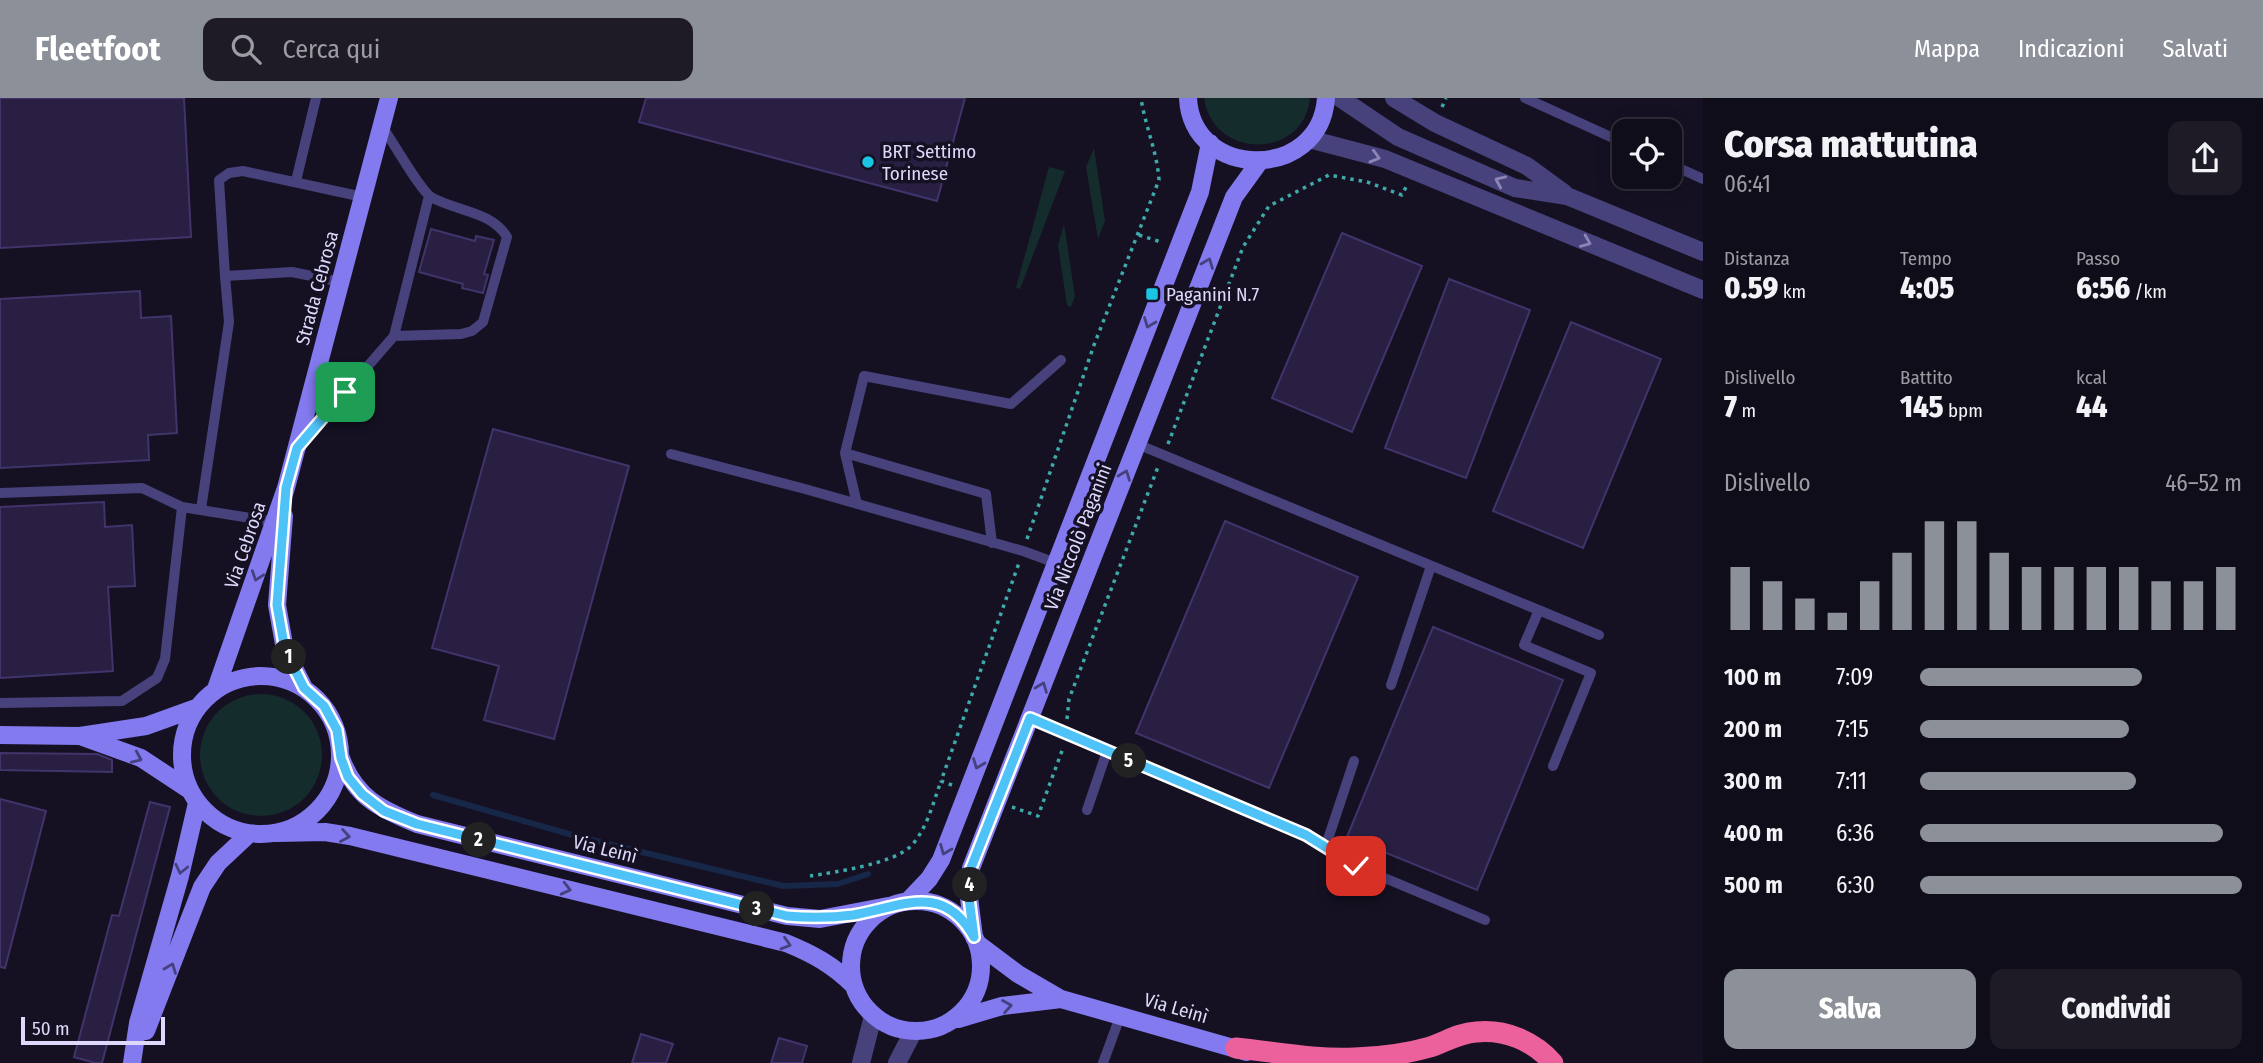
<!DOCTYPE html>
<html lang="it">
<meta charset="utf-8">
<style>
:root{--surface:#100d1a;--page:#1e1b27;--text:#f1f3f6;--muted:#9c9ca2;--line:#302d39;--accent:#8c9099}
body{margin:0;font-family:"Fira Sans Condensed",sans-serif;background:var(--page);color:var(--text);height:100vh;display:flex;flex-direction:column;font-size:26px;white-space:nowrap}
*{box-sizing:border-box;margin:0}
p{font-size:23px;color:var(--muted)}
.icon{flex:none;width:38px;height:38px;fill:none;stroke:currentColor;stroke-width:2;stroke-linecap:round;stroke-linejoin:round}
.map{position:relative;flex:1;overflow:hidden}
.panel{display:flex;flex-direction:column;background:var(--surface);width:560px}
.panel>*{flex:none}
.tools{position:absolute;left:1612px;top:21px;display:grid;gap:14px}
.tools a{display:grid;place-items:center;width:70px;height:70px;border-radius:14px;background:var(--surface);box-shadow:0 4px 18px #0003,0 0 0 2px var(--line);font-size:35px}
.scale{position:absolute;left:21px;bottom:18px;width:144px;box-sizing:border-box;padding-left:7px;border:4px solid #ded8fa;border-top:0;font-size:19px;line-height:24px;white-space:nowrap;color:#ded8fa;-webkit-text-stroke:5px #151123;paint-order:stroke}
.pin{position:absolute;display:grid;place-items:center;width:60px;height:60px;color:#fff;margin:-30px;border-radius:14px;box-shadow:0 4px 10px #0006}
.km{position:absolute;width:35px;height:35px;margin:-18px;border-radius:50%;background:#222;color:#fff;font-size:19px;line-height:35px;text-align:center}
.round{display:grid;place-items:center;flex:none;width:74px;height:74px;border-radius:14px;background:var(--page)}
.head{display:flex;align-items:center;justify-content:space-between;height:119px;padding:0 21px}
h1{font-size:38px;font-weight:800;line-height:52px}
.figures{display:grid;grid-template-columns:repeat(3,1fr);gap:10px;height:119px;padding:7px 21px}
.figures div{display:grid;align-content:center}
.figures b{font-size:30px;font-weight:800}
.figures small{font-size:19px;font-weight:400}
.figures p{font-size:19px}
.chart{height:196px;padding:14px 21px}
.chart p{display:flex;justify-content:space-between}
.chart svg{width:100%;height:126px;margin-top:7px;stroke:var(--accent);stroke-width:6}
.action{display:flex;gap:14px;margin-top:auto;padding:14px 21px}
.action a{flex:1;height:80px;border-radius:14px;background:var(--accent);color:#fff;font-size:28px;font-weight:800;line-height:80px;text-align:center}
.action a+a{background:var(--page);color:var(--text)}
ul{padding:0 21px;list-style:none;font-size:23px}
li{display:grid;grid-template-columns:112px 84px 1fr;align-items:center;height:52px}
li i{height:18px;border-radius:9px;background:var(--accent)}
header{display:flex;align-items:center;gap:42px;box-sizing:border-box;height:98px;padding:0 35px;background:var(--accent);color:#fff}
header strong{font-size:33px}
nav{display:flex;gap:38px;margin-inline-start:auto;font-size:24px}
.search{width:490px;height:63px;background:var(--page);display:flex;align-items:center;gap:18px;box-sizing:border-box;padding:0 24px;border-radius:14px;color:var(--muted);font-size:26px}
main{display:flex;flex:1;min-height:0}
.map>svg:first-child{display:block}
.green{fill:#152c2c}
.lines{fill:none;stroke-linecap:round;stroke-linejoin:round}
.stream{stroke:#162748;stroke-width:6}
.building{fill:#281f42;stroke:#42346b;stroke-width:2}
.path{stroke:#3da9a8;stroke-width:3.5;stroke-dasharray:3.5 5;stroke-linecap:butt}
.lane{stroke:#47427c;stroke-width:10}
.street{stroke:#47427c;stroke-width:18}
.secondary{stroke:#837aef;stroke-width:18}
.highway{stroke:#ec619c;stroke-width:21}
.oneway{stroke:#8b86b5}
.oneway2{stroke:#46407f}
.route-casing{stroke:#fff;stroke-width:14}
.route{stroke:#4fc3f7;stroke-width:9}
.poi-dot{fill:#1bc4e3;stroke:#151123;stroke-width:2.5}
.labels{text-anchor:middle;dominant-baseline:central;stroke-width:7;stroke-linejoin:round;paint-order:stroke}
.poi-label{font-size:19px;fill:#ded8fa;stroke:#151123;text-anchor:start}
.street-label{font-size:19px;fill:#ded8fa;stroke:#151123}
</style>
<header>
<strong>Fleetfoot</strong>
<div class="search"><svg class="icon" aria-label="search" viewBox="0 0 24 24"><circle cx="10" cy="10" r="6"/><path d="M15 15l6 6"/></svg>Cerca qui</div>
<nav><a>Mappa</a><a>Indicazioni</a><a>Salvati</a></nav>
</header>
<main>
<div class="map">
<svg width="1703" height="965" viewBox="0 0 1703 965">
<rect width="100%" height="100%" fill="#151123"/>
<path class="green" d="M 1204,0 L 1310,0 C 1304,62 1213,62 1204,0 Z
M 1094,50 L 1105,123 L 1098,141 L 1086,69 Z
M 1049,69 L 1065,73 L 1020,191 L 1016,190 Z
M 1064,126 L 1075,198 L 1071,209 L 1067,207 L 1058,147 Z
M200 657a61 61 0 1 1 122 0a61 61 0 1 1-122 0Z"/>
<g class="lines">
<path class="stream" d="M 433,697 L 583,740 L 783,788 L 838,786 L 868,776"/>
</g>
<path class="building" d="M 0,0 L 184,0 L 191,139 L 0,150 Z
M 646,0 L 965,0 L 937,103 L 639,24 Z
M 431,131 L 475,143 L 476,138 L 494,142 L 484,176 L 488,177 L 483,195 L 462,190 L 463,186 L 419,174 Z
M 1342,135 L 1422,168 L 1352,334 L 1272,300 Z
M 1449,181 L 1530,212 L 1466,380 L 1385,350 Z
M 140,193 L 141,220 L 171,218 L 177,335 L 148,337 L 149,362 L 0,370 L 0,201 Z
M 1571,224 L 1661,261 L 1583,450 L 1493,413 Z
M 493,331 L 629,368 L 554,641 L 484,622 L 499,568 L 432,550 Z
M 104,404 L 105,429 L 132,427 L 135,488 L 108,489 L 113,573 L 0,580 L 0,409 Z
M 1225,423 L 1358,479 L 1269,690 L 1136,635 Z
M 1433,529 L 1563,582 L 1477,792 L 1347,739 Z
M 0,655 L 97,656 L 112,662 L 112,674 L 0,672 Z
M 0,701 L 46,713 L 5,870 L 0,869 Z
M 150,704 L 170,709 L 102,965 L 95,965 L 74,959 L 112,817 L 119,818 Z
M 641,936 L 673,946 L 666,965 L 632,965 Z
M 779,940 L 807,948 L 802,965 L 771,965 Z"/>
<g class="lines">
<path class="path" d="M 1442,9 L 1446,0
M 1139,137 L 1161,144
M 1168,346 L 1243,149 L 1269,108 L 1329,77 L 1367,84 L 1402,97 L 1406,89
M 1027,441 L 1094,247 L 1159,82 C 1157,53 1145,28 1141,0
M 1067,621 L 1069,601 L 1158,369
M 952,687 L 941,683 L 1019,465
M 1012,709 L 1038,718 L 1063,650
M 810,778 C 835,774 893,766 911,748 C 927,731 933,705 941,683"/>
<path class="lane" d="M 1525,0 L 1624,45
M 1670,66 L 1703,81
M 296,83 L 316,0
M 225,178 L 219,82 L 229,75 L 243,73 L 363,99
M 394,238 L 429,98
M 301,345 L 394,238 L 461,236 L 472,233 L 483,224 L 507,139 C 492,113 455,113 431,99 C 420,92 391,41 382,28
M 1137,346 L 1599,537
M 845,355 L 857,406
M 671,356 L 805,391 L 1023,453 L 1056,465
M 0,395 L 142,390 L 182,409
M 201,411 L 229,224 L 225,178 L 292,174 L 341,184
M 992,445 L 986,396 L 845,355 L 864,278 L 1011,306 L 1061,262
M 1539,512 L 1524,547 L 1591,575 L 1553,668
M 1391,587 L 1431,468
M 0,605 L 122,603 L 157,580 L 165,561 L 182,409 L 275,424
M 1030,620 L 1305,737 L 1356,768 L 1485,822
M 1087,712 L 1107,653
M 1325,750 L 1354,663
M 1103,965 L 1121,916"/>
<path class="street" d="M 1340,0 L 1398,39 L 1515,90 L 1567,98 L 1703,154
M 1394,0 L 1435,25 L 1527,68 L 1564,95
M 1309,41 L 1385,61 L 1703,192
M 861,965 L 873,918
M 897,965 L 913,934"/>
<path class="secondary" d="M 1188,0 C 1192,82 1320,84 1326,0
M 284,418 L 277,507 L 285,552 L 304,590
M182 657a79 79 0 1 1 158 0a79 79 0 1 1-158 0Z
M 216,591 L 286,390 L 389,0
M 0,637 L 80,638 L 146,628 L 196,610
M 83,639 L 141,660 L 188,691
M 341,660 C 355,699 380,711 417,726 L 787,818 L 820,821 L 888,808
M 277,735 L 325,734 L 350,738 L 786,845 C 813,856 833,867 853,887
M 909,802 L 929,781 L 941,762 L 1200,94 L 1210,45
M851 868a65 65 0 1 1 130 0a65 65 0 1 1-130 0Z
M 974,839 L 969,800 L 971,770 L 1234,99 L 1260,63
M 978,846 L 1018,876 L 1061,901 L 1247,954
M 958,921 L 1002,908 L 1061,901
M 146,933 L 202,789 L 218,765 L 249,736
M 132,965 L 138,925 L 180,778 L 197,705"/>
<path class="highway" d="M 1236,950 C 1275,954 1316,962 1355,960 C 1380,959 1406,956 1430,949 C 1445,944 1459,935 1476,934 C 1505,931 1534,943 1553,965"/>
</g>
<defs><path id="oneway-chevron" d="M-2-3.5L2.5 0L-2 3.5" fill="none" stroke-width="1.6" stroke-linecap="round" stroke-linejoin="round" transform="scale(1.75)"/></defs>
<g class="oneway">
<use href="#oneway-chevron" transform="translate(1375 59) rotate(16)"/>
<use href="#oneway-chevron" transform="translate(1500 83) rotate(-156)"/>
<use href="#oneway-chevron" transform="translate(1586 144) rotate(22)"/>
</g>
<g class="oneway2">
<use href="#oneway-chevron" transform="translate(1208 165) rotate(-69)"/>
<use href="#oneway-chevron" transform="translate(1149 225) rotate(111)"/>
<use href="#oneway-chevron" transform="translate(1125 377) rotate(-69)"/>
<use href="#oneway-chevron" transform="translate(257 478) rotate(109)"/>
<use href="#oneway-chevron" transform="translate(1042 589) rotate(-69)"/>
<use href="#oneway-chevron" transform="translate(137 660) rotate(24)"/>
<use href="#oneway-chevron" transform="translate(978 666) rotate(111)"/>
<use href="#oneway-chevron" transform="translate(345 738) rotate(10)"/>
<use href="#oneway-chevron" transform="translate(945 752) rotate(112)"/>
<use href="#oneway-chevron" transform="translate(181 771) rotate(103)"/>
<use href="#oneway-chevron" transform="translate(566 791) rotate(14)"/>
<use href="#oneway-chevron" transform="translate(786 846) rotate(17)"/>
<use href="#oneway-chevron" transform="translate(171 870) rotate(-69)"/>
<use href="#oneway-chevron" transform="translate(1007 908) rotate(-10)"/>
</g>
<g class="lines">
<g class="route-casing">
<path id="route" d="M 345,294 L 297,350 L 286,390 L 277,507 L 285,552 L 304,590 L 324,608 L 337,632 L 341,660 L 348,679 L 362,696 L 384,713 L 417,726 L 787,818 C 810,820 830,820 853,817 C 901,809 943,783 974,839 L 969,800 L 971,770 L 1030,620 L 1306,737 L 1356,768"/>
</g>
<use href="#route" class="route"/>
</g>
<g class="poi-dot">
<circle cx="868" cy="64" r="7"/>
<rect x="1145" y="189" width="14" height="14" rx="3.5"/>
</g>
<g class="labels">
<g class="poi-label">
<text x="882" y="53">BRT Settimo<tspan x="882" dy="22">Torinese</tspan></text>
<text x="1166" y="196">Paganini N.7</text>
</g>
<g class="street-label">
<text transform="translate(317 190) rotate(-75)">Strada Cebrosa</text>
<text transform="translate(1078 439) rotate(-69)">Via Niccolò Paganini</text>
<text transform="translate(245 447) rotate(-71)">Via Cebrosa</text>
<text transform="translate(605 751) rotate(14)">Via Leinì</text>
<text transform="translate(1176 910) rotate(16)">Via Leinì</text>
</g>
</g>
</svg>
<div class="tools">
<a><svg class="icon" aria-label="locate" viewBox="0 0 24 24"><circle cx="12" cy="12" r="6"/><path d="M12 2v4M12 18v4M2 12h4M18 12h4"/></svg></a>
</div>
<div class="scale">50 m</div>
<div class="pin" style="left:345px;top:294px;background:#1e9e55"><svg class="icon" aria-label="arrive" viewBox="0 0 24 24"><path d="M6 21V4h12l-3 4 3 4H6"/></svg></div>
<div class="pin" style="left:1356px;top:768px;background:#d93025"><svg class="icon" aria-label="check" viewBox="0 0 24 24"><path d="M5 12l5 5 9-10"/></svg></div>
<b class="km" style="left:289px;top:559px">1</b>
<b class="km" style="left:479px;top:742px">2</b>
<b class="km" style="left:757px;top:811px">3</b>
<b class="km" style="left:970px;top:787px">4</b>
<b class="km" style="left:1129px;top:663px">5</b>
</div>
<section class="panel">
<div class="head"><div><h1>Corsa mattutina</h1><p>06:41</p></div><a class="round"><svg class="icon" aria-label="share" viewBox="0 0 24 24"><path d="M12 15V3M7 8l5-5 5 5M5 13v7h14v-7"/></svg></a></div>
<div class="figures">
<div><p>Distanza</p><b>0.59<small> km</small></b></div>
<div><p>Tempo</p><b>4:05</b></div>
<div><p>Passo</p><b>6:56<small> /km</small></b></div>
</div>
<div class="figures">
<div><p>Dislivello</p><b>7<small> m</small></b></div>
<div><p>Battito</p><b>145<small> bpm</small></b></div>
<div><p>kcal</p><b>44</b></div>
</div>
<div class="chart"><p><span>Dislivello</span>46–52 m</p>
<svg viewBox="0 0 160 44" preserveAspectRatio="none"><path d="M5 44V22M15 44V27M25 44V33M35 44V38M45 44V27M55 44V17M65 44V6M75 44V6M85 44V17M95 44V22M105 44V22M115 44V22M125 44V22M135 44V27M145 44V27M155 44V22"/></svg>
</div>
<ul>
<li><b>100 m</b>7:09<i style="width:69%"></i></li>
<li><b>200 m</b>7:15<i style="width:65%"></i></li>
<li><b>300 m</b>7:11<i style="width:67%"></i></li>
<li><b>400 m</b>6:36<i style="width:94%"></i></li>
<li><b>500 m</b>6:30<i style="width:100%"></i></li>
</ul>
<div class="action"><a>Salva</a><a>Condividi</a></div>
</section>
</main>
